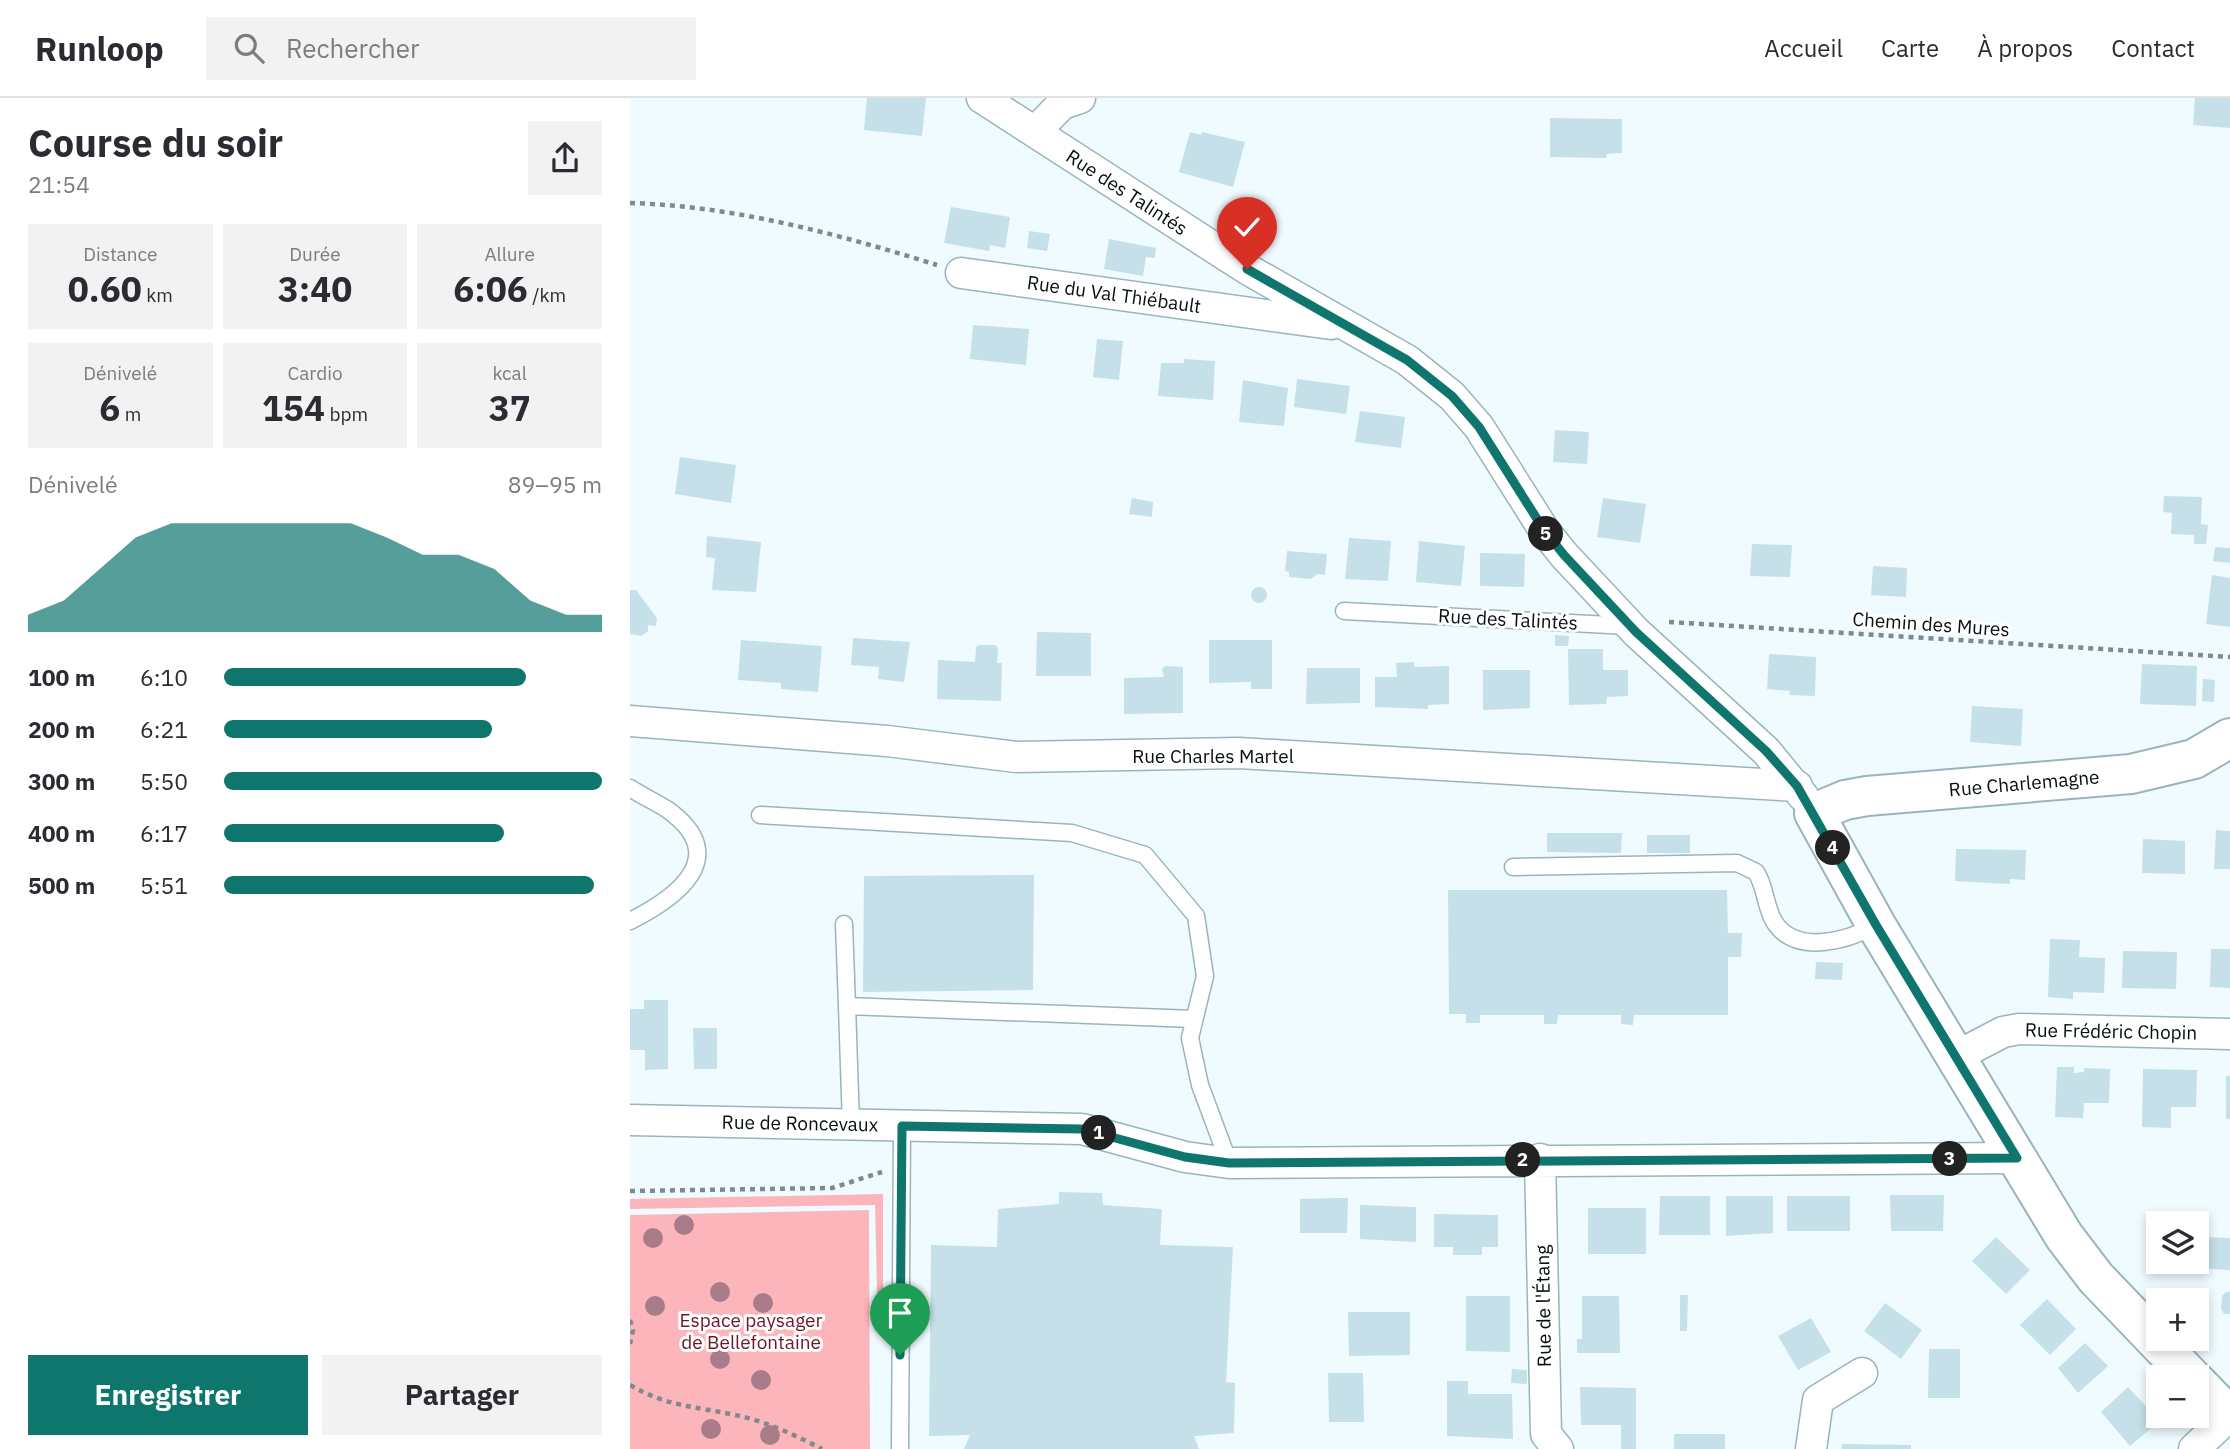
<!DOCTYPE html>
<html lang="fr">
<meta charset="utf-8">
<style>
:root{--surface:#fff;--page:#f2f2f3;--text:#2b2b33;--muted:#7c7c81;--line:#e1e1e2;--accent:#0f766e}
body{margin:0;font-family:"IBM Plex Sans",sans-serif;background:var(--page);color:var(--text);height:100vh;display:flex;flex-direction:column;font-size:26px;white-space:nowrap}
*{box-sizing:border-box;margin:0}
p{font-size:23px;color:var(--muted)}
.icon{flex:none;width:38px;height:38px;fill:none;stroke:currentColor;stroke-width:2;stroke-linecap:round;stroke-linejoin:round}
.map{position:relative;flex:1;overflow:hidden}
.drawer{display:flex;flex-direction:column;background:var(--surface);width:630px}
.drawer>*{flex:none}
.tools{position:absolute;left:1516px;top:1113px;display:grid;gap:14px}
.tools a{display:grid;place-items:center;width:63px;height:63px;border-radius:0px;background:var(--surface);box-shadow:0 4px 10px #0003;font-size:35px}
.pin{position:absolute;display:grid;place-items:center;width:60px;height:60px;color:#fff;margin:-72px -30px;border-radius:50% 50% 50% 0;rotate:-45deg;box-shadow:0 0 7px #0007}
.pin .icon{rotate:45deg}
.km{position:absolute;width:35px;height:35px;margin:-18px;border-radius:50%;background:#222;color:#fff;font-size:19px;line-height:35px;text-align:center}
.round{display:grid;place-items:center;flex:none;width:74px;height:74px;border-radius:0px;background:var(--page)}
.overview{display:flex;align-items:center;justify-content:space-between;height:119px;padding:0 28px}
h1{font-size:38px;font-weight:800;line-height:52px}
.figures{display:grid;grid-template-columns:repeat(3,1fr);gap:10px;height:119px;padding:7px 28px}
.figures div{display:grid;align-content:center;border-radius:0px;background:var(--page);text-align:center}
.figures b{font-size:35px;font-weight:800}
.figures small{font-size:19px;font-weight:400}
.figures p{font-size:19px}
.chart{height:196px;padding:14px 28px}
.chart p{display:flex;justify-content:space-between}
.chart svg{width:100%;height:126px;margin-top:7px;fill:var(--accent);opacity:.7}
.button{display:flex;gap:14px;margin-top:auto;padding:14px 28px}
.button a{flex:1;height:80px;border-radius:0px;background:var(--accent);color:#fff;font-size:28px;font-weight:800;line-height:80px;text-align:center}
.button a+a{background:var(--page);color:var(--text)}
ul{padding:0 28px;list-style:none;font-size:23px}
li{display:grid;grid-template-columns:112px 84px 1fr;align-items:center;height:52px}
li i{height:18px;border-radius:9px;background:var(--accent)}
header{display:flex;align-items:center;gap:42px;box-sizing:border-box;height:98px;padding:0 35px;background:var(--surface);border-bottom:2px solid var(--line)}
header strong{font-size:33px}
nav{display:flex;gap:38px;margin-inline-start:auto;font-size:24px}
.search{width:490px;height:63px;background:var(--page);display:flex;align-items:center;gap:18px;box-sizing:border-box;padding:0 24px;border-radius:0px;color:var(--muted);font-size:26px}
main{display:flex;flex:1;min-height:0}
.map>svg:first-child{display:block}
.green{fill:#fcb6bb}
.building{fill:#c5e0e9}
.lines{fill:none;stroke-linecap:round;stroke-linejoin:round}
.lane-casing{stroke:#9ab4bd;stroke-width:19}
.street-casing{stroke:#9ab4bd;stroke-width:33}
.secondary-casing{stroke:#9ab4bd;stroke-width:42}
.path{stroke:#808a8e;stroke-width:4.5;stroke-dasharray:5 5;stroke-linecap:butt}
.lane{stroke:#fff;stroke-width:16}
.street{stroke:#fff;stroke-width:30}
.secondary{stroke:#fff;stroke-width:38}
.tree{fill:#a87d89}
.route-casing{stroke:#fff;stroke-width:14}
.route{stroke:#0f766e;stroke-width:9}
.labels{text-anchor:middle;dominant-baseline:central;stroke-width:6;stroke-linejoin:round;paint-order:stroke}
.street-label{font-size:19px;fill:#050e11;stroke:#fff}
.park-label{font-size:19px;fill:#6d1628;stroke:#fff}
</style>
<header>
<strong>Runloop</strong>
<div class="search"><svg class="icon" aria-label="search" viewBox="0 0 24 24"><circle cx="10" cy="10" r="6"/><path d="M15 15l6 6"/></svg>Rechercher</div>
<nav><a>Accueil</a><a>Carte</a><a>À propos</a><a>Contact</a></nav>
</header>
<main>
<section class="drawer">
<div class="overview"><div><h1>Course du soir</h1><p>21:54</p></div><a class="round"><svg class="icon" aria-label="share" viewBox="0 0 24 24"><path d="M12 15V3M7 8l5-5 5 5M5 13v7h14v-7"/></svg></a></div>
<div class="figures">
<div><p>Distance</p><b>0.60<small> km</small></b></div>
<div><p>Durée</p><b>3:40</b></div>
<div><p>Allure</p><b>6:06<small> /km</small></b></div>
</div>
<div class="figures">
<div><p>Dénivelé</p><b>6<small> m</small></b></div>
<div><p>Cardio</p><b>154<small> bpm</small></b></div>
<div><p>kcal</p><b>37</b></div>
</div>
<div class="chart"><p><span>Dénivelé</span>89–95 m</p>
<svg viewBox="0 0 160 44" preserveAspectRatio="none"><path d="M0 44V38L10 33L20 22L30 11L40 6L50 6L60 6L70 6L80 6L90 6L100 11L110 17L120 17L130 22L140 33L150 38L160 38V44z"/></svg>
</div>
<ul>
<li><b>100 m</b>6:10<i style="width:80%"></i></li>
<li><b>200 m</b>6:21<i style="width:71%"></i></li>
<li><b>300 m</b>5:50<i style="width:100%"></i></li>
<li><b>400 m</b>6:17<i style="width:74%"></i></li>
<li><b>500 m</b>5:51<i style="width:98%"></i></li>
</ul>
<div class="button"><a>Enregistrer</a><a>Partager</a></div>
</section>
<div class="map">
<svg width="1600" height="1351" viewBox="0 0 1600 1351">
<rect width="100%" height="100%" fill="#f0fbff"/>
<path class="green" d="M 253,1096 L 253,1235 L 248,1234 L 245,1107 L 0,1111 L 0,1101 Z
M 239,1112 L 240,1351 L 0,1351 L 0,1117 Z"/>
<path class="building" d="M 237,0 L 296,0 L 292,38 L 234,32 Z
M 1565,0 L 1600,0 L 1600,30 L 1563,27 Z
M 920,20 L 992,21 L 992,55 L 977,56 L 976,60 L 920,59 Z
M 560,34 L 571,37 L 572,34 L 615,44 L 603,89 L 549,74 Z
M 321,109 L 380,119 L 375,150 L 360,147 L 359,153 L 314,145 Z
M 399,133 L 420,136 L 417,153 L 397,150 Z
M 479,141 L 526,150 L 525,160 L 516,159 L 513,178 L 474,171 Z
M 343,227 L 399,231 L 396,267 L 340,261 Z
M 467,241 L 493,243 L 489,282 L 463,279 Z
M 554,261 L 585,263 L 583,302 L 528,298 L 531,265 L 554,265 Z
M 667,281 L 720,288 L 716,316 L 664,309 Z
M 613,282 L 658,290 L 654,328 L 609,324 Z
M 730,313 L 775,319 L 771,350 L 725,344 Z
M 925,332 L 959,334 L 957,366 L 923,364 Z
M 50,359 L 106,367 L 101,405 L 45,396 Z
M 1534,398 L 1572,399 L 1571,426 L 1578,427 L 1576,446 L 1564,446 L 1564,437 L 1541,436 L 1542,415 L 1533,414 Z
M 502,400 L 523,404 L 522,419 L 499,416 Z
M 973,400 L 1016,406 L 1010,445 L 967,439 Z
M 77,438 L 131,444 L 126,494 L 82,492 L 85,460 L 76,459 Z
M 719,440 L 761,443 L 758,483 L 715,481 Z
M 789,443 L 835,448 L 831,488 L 786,484 Z
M 1122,446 L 1162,447 L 1160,479 L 1120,478 Z
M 1585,449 L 1600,450 L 1600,465 L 1583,463 Z
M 657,453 L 697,456 L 695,477 L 687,476 L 681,481 L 659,479 L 659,474 L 655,473 Z
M 850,455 L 895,456 L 894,489 L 850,488 Z
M 1243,468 L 1277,470 L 1276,499 L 1241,497 Z
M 1582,477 L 1600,480 L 1600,529 L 1576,526 Z
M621 497a8 8 0 1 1 16 0a8 8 0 1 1-16 0Z
M 0,492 L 6,492 L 27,520 L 26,528 L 18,527 L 18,533 L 11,538 L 0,536 Z
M 407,534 L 461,535 L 461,578 L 406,578 Z
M 925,537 L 939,538 L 938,548 L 925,548 Z
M 223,540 L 280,544 L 274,584 L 248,581 L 249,569 L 221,567 Z
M 111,542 L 192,548 L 188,594 L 151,591 L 151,585 L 108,582 Z
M 579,542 L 642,542 L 642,591 L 621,591 L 621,584 L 579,585 Z
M 349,547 L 365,547 L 368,550 L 367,565 L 372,565 L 371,603 L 307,601 L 308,562 L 345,564 L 346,549 Z
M 938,551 L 973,551 L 973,572 L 998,572 L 998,598 L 977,599 L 976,606 L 939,607 Z
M 1139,556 L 1186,559 L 1185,598 L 1159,597 L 1160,593 L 1137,591 Z
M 784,564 L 784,569 L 819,568 L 819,606 L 798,607 L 798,611 L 745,609 L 745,579 L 767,579 L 766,565 Z
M 1512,566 L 1567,568 L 1566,608 L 1510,606 Z
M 535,568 L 553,569 L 553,615 L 494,616 L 494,580 L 534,579 L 532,571 Z
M 677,570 L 730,570 L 730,605 L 676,606 Z
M 853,572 L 900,572 L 900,610 L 853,612 Z
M 1573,581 L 1585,582 L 1584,604 L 1572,603 Z
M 1342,608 L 1393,611 L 1391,648 L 1340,644 Z
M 1586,732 L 1600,733 L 1600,771 L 1584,771 Z
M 917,735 L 992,735 L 991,755 L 917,754 Z
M 1017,737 L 1060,737 L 1060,755 L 1017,755 Z
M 1513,741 L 1555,743 L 1555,776 L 1512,775 Z
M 1326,751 L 1396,752 L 1395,782 L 1380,781 L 1380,786 L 1325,783 Z
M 404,777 L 403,892 L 233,894 L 234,778 Z
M 818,792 L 1097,792 L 1098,835 L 1112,835 L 1111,859 L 1098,859 L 1098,917 L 1004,917 L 1003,927 L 991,926 L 991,917 L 928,917 L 927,926 L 914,926 L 914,917 L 850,917 L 850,925 L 836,925 L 836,916 L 819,916 Z
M 1420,841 L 1450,842 L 1449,859 L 1475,860 L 1474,895 L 1443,894 L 1443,901 L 1418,899 Z
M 1581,851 L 1600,851 L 1600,890 L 1580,889 Z
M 1493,853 L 1547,854 L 1546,891 L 1492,890 Z
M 1186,864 L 1213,865 L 1212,882 L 1185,881 Z
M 14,902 L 38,902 L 38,971 L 15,972 L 15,952 L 0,952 L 0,911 L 14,911 Z
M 63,930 L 87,930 L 87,971 L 64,971 Z
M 1427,969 L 1444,969 L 1444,975 L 1454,974 L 1454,970 L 1480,971 L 1479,1005 L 1454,1005 L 1453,1020 L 1425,1019 Z
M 1513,971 L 1567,972 L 1566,1009 L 1541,1009 L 1541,1030 L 1512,1029 Z
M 1596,978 L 1600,978 L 1600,1021 L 1596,1021 Z
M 429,1094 L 472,1095 L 473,1107 L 532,1111 L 530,1147 L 603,1149 L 596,1284 L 605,1285 L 604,1335 L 564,1338 L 569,1351 L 334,1351 L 340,1337 L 299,1338 L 301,1147 L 367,1149 L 368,1111 L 429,1106 Z
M 1260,1097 L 1314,1097 L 1313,1133 L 1261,1133 Z
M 1030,1098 L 1080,1098 L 1080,1137 L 1029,1137 Z
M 1096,1098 L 1143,1098 L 1143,1135 L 1096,1138 Z
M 1157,1098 L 1220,1098 L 1220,1133 L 1157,1133 Z
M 704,1100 L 718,1100 L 717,1135 L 670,1135 L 670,1101 Z
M 730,1107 L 786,1109 L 786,1144 L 730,1141 Z
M 958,1110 L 1016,1110 L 1016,1156 L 958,1156 Z
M 804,1116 L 868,1117 L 868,1149 L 852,1149 L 852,1157 L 823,1157 L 823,1149 L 804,1149 Z
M 1566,1131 L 1576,1131 L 1575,1139 L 1600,1140 L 1600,1172 L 1564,1170 Z
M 1366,1139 L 1400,1172 L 1376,1196 L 1342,1163 Z
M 1596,1194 L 1600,1194 L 1600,1216 L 1594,1216 L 1591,1211 L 1592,1198 Z
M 1050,1197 L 1058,1197 L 1057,1233 L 1050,1233 Z
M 836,1198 L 880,1198 L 880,1254 L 836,1253 Z
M 952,1198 L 989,1198 L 990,1255 L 947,1255 L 947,1241 L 952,1241 Z
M 1417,1201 L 1446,1231 L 1420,1257 L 1390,1227 Z
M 1255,1205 L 1292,1232 L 1271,1261 L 1234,1233 Z
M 718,1214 L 780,1214 L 780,1257 L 719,1258 Z
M 1181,1220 L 1201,1254 L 1168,1272 L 1148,1238 Z
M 1455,1245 L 1478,1268 L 1448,1295 L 1428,1270 Z
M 1299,1251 L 1330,1251 L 1330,1300 L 1298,1300 Z
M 882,1271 L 897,1272 L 897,1286 L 881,1285 Z
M 698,1275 L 733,1275 L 734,1324 L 699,1324 Z
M 817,1283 L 838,1283 L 838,1296 L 882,1296 L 883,1341 L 817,1338 Z
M 950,1289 L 1006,1290 L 1006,1351 L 991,1351 L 991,1327 L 951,1327 Z
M 1498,1289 L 1530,1323 L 1500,1348 L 1471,1314 Z
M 1044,1336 L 1095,1336 L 1095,1351 L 1044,1351 Z
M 1212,1346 L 1281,1347 L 1281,1351 L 1212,1351 Z"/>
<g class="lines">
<g class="lane-casing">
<path id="lane" d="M 714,513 L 998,528
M 0,690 C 12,698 26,704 38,712 C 103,759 46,800 0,823
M 130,717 L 442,735 L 515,757 L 566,818 L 575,878 L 560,940 L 570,987 L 599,1065
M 883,769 L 1107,765 L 1126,774 C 1136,789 1135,810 1145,825 C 1167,858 1219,842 1246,827
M 214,826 L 217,908 L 564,921
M 217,908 L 221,1027
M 270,1351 L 272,1028"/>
</g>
<g class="street-casing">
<path id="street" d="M 352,0 L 617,171 L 777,262 L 822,298 L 849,329 L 914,432 L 934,457 L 1006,534 L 1136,653 L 1173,698
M 405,34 L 432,6 L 450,0
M 331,175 L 701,226
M 0,623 L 257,643 L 386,659 L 609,655 L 1167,688
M 1327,958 L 1373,934 L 1389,931 L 1600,936
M 0,1022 L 452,1031 L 555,1059 L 599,1065 L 1387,1060
M 910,1061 L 916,1336 L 928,1351
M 1181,1351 L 1188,1302 L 1232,1275
M 1564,1351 L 1599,1318"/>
</g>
<g class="secondary-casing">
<path id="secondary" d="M 1561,1279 L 1466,1180 L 1434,1138 L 1246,827 L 1184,715 L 1215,702 L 1237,698 L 1501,676 L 1564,661 L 1600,640
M 1566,1284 L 1600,1319"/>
</g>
<path class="path" d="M 0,105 C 104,108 208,136 307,167
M 1039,524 L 1600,559
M 0,1093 L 202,1090 L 252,1074
M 0,1222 L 3,1232 L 0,1246
M 0,1287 C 38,1309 64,1308 105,1317 C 135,1323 165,1337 192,1351"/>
<use href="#lane" class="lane"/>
<use href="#street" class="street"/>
<use href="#secondary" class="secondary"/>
</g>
<g class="tree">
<circle cx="54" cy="1127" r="10"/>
<circle cx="23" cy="1140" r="10"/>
<circle cx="90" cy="1194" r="10"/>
<circle cx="133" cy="1205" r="10"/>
<circle cx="25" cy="1208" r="10"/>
<circle cx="90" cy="1261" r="10"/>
<circle cx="131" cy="1282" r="10"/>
<circle cx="81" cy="1331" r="10"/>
<circle cx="140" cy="1337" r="10"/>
</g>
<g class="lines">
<g class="route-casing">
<path id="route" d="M 270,1257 L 272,1028 L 452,1031 L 555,1059 L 599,1065 L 1387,1060 L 1246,827 L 1167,688 L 1136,653 L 1006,534 L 934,457 L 914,432 L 849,329 L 822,298 L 777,262 L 617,171"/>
</g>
<use href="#route" class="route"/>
</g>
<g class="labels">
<g class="street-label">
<text transform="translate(497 94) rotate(33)">Rue des Talintés</text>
<text transform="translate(484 196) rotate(8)">Rue du Val Thiébault</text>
<text transform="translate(878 521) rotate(3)">Rue des Talintés</text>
<text transform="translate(1301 526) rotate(4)">Chemin des Mures</text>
<text x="583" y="658">Rue Charles Martel</text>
<text transform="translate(1394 685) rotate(-5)">Rue Charlemagne</text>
<text transform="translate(1481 933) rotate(1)">Rue Frédéric Chopin</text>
<text transform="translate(170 1025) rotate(1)">Rue de Roncevaux</text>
<text transform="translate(913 1208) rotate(-91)">Rue de l'Étang</text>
</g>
<g class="park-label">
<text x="121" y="1222">Espace paysager<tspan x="121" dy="22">de Bellefontaine</tspan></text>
</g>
</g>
</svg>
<div class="tools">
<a><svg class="icon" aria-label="layers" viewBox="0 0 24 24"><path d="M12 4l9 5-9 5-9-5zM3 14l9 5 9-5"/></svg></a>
<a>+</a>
<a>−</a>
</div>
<div class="pin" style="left:270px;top:1257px;background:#1e9e55"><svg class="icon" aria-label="arrive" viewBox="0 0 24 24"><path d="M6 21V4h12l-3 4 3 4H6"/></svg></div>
<div class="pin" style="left:617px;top:171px;background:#d93025"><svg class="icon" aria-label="check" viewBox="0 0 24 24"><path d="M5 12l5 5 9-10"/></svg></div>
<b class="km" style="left:469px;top:1035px">1</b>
<b class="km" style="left:893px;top:1062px">2</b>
<b class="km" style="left:1320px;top:1061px">3</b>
<b class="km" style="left:1203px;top:750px">4</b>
<b class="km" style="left:916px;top:436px">5</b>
</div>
</main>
